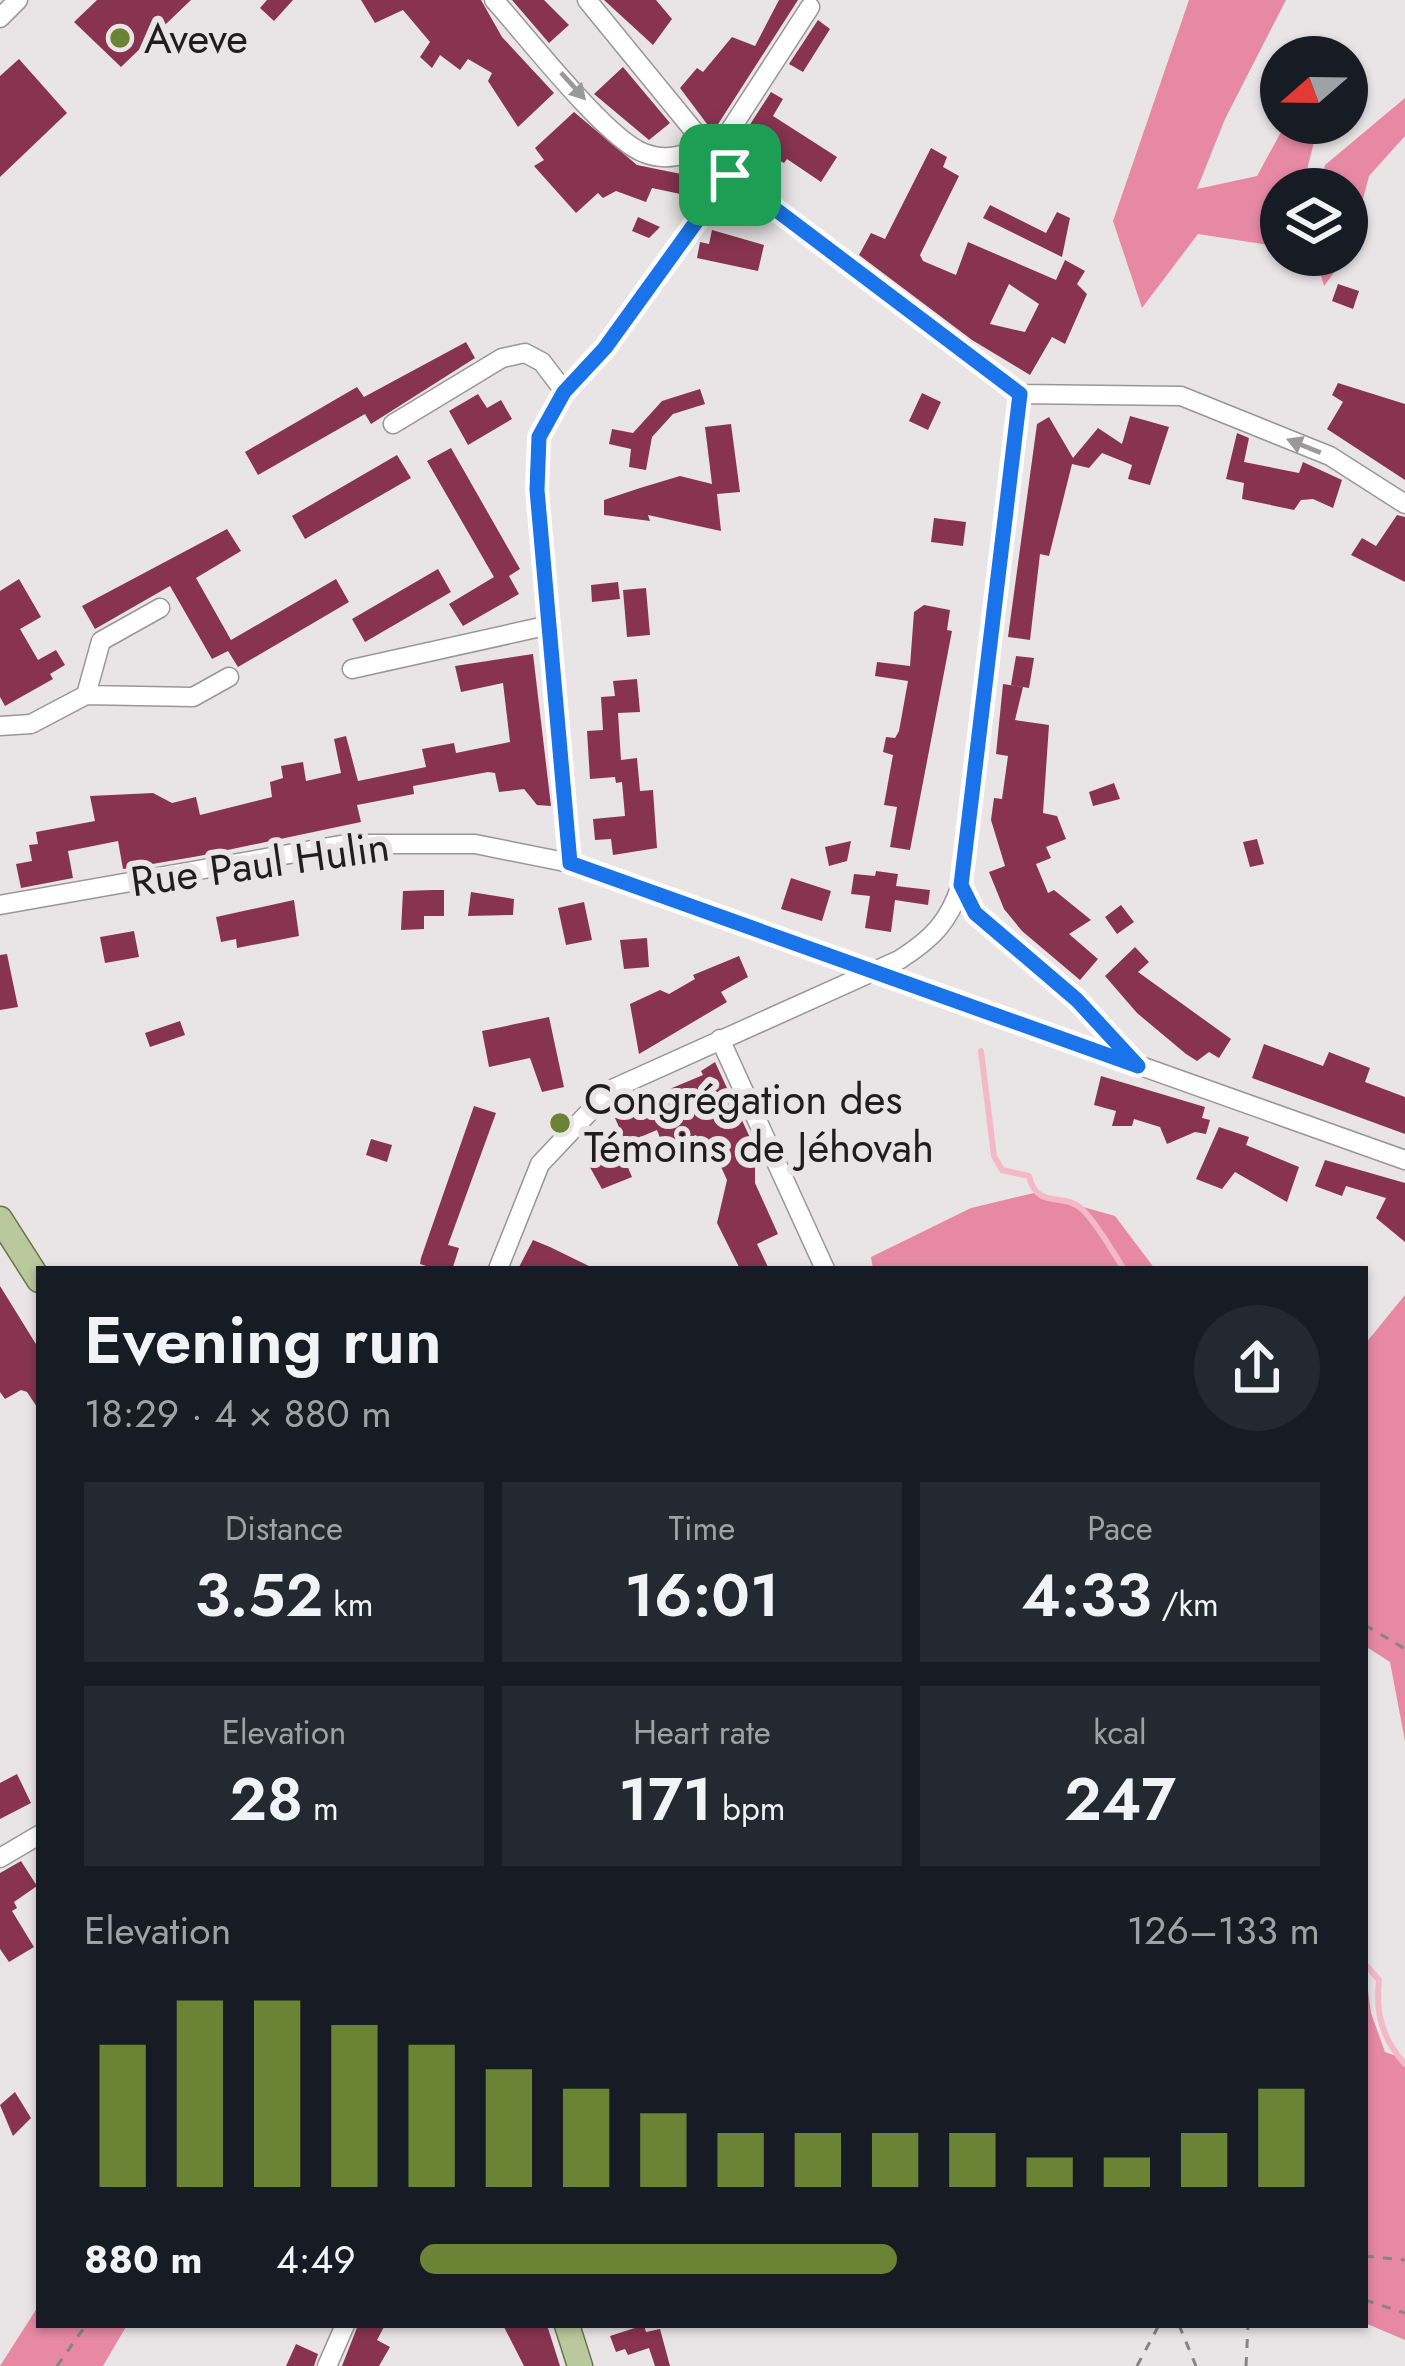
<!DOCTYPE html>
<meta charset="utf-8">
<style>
:root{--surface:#171b24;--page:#242831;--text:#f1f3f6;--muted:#9ea1a6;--accent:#6b8335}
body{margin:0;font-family:Jost,sans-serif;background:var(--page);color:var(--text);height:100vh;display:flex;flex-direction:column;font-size:45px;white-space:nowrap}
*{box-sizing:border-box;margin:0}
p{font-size:39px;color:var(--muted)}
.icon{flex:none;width:66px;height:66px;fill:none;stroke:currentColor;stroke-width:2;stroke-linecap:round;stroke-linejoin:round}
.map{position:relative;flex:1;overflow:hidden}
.side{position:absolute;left:36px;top:1266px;width:1332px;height:1062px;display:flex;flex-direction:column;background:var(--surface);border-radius:0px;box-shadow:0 3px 9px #0004}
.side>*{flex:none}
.needle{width:78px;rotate:250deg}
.buttons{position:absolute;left:1260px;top:36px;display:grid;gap:24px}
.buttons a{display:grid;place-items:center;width:108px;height:108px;border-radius:50%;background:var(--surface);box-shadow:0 3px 9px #0004;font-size:60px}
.pin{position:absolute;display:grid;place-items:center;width:102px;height:102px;color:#fff;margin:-51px;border-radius:24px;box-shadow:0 6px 18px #0006}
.round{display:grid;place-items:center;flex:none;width:126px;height:126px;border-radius:63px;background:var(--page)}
.overview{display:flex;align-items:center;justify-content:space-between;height:204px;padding:0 48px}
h1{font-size:66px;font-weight:600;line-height:90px}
.figures{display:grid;grid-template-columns:repeat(3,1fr);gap:18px;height:204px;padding:12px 48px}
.figures div{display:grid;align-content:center;border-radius:0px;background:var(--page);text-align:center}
.figures b{font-size:60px;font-weight:600}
.figures small{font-size:33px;font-weight:400}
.figures p{font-size:33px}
.chart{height:336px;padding:24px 48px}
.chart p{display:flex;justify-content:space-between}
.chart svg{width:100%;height:216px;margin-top:12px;stroke:var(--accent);stroke-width:6}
ul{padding:0 48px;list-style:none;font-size:39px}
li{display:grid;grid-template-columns:192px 144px 1fr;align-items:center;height:90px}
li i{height:30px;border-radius:15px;background:var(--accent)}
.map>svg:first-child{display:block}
.forest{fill:#e789a5}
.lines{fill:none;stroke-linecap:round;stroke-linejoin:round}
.stream{stroke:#f4b9c9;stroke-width:6}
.building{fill:#883451;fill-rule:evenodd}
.minor-casing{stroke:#9a9697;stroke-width:21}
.major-casing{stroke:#667546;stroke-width:27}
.path{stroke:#878485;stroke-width:3;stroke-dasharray:9 9;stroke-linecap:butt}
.minor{stroke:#fff;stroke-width:18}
.major{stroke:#bac89d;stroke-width:24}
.oneway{fill:#9a999a}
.route-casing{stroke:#fff;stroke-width:24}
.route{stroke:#1a73e8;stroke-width:15}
.poi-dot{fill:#6b8335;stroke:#e9e5e6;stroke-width:4.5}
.labels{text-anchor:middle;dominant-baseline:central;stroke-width:12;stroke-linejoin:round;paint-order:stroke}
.poi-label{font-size:42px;fill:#1f1d1e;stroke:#e9e5e6;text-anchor:start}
.street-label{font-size:42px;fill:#1f1d1e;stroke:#e9e5e6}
</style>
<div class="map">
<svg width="1405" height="2366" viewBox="0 0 1405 2366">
<rect width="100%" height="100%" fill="#e9e5e6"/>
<path class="forest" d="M 1189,0 L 1286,0 L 1225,119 L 1197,189 L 1257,176 L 1286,123 L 1319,123 L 1302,189 L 1281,189 L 1281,247 L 1198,234 L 1142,308 L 1113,221 Z
M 1405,98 L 1405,136 L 1369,176 L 1349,253 L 1324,286 L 1315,255 L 1347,255 L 1347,189 L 1320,189 L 1325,165 Z
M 1034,1193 L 1115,1216 L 1155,1269 L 873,1269 L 871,1257 L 971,1208 Z
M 1405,1295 L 1405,1741 L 1390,1662 L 1365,1646 L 1365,1344 Z
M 1365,1969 L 1371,2013 L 1385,2052 L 1405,2059 L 1405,2340 L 1365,2323 Z
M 39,2305 L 39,2325 L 127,2325 L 103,2366 L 0,2366 Z"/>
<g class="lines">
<path class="stream" d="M 981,1051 L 994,1156 L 1002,1170 L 1029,1176 C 1037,1211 1064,1191 1083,1210 C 1099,1226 1111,1250 1124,1269
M 1365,1964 L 1379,1980 C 1375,2014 1383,2040 1405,2064"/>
</g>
<path class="building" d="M 97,0 L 191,0 L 121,67 L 74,22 Z
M 267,0 L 293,0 L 274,21 L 260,8 Z
M 361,0 L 481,0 L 502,37 L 554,93 L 518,127 L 488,81 L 492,73 L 468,59 L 460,70 L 440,55 L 432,68 L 420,57 L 430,42 L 403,10 L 375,23 Z
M 512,0 L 544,0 L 569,25 L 549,43 Z
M 604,0 L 656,0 L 672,19 L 653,45 Z
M 779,0 L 798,0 L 713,132 L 680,88 L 697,68 L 703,72 L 732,37 L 755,46 Z
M 818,20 L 830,29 L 803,72 L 789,64 Z
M 19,59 L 67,113 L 0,177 L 0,76 Z
M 623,67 L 670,123 L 649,140 L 594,94 Z
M 771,92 L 783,99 L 773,116 L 837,157 L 821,182 L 787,159 L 784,163 L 740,140 Z
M 574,112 L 637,165 L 696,177 L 690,196 L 652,188 L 646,202 L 616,191 L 603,198 L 598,193 L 576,213 L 534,166 L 544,160 L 535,148 Z
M 931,148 L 947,157 L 943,167 L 959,176 L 920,255 L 923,261 L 956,275 L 968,242 L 1056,280 L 1065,260 L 1085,271 L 1077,284 L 1087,294 L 1065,344 L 1052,337 L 1030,375 L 972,340 L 859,255 L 871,233 L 885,239 ZM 1009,284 L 1039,304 L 1025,332 L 990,324 Z
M 990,205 L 1046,233 L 1057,212 L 1070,218 L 1062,257 L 983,218 Z
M 638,217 L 660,227 L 649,238 L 632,231 Z
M 712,230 L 764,245 L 758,271 L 697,258 L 700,242 L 709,244 Z
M 1338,284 L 1359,291 L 1353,309 L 1332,301 Z
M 466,342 L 475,358 L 371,424 L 365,414 L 258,475 L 245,452 L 357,387 L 364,397 Z
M 1338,383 L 1405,404 L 1405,480 L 1327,429 L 1343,402 L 1332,395 Z
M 700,389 L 705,404 L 673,414 L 652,437 L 646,470 L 629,467 L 631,449 L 609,444 L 612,429 L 633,433 L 662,401 Z
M 922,393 L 941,402 L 928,430 L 909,421 Z
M 478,394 L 487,408 L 501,400 L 512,419 L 468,445 L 449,411 Z
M 1130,416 L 1169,427 L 1150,485 L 1128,479 L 1132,465 L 1102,453 L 1089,468 L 1072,464 L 1049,556 L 1040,554 L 1030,640 L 1008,637 L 1037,424 L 1049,417 L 1073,458 L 1098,428 L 1122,444 Z
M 731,424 L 740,492 L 717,494 L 721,531 L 648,515 L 650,521 L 604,515 L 604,500 L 640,488 L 680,476 L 712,484 L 705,427 Z
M 1237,433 L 1249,438 L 1244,462 L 1299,473 L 1303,462 L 1342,480 L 1333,508 L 1313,499 L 1301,500 L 1294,510 L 1242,499 L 1244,483 L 1226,479 Z
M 451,448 L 520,569 L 509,576 L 519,594 L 463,626 L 449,604 L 494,577 L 427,461 Z
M 397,455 L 411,478 L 305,539 L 292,516 Z
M 1397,515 L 1405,517 L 1405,582 L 1351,555 L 1362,538 L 1376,546 Z
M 934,518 L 966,522 L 963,546 L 931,542 Z
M 227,529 L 241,551 L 196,578 L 231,640 L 336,579 L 349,602 L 238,667 L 228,651 L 212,659 L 170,586 L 95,629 L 82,606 Z
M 438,569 L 451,592 L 365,642 L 352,619 Z
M 19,579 L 41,617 L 20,629 L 38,660 L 56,650 L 65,665 L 50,674 L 53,679 L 5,706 L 0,697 L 0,591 Z
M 618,582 L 620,599 L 592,602 L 591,585 Z
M 646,588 L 650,635 L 627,637 L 623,590 Z
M 924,605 L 950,610 L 947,630 L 952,631 L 910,850 L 890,847 L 897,807 L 884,805 L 893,755 L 883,752 L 886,737 L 895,738 L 899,731 L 908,681 L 875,676 L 877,662 L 910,666 L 914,612 Z
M 533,654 L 551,806 L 537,805 L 524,789 L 499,792 L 495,773 L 488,772 L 413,786 L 414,794 L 357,805 L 361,822 L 199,856 L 123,869 L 118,841 L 68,851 L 73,878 L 21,888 L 16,864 L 32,861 L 29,845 L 38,844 L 36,832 L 95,821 L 90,796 L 153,793 L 172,803 L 196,797 L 200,815 L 272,797 L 270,782 L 283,778 L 281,766 L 303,762 L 306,781 L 341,773 L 334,739 L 346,736 L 358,781 L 426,767 L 422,749 L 454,743 L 456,753 L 510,742 L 503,683 L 461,692 L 455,666 Z
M 1016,656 L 1034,658 L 1029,688 L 1011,685 Z
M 637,679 L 640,712 L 618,713 L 621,760 L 637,758 L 640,791 L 653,790 L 657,848 L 613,855 L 611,839 L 595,840 L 593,819 L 625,816 L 622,782 L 616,783 L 615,777 L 590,779 L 587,731 L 603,730 L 601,697 L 615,696 L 613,681 Z
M 1003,684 L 1023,687 L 1015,720 L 1049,725 L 1043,813 L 1057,816 L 1066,839 L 1046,847 L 1051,858 L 1036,864 L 1048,893 L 1054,890 L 1091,920 L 1069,934 L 1098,959 L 1080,980 L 1022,931 L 1004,909 L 989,872 L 1005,866 L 991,820 L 994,798 L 1002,799 L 1008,756 L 996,754 Z
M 1114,783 L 1120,799 L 1093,806 L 1089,792 Z
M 1257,839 L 1264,864 L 1250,867 L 1243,842 Z
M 851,841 L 847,861 L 829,866 L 825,847 Z
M 876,871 L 898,874 L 896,886 L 930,890 L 928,905 L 895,900 L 891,932 L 865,928 L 870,896 L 851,894 L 854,874 L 875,876 Z
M 791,878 L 831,891 L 822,921 L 781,909 Z
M 432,890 L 444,890 L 444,916 L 424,916 L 424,929 L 401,930 L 403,891 Z
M 471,892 L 514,899 L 513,915 L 468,916 Z
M 294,900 L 299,936 L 237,948 L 236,939 L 221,942 L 216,917 Z
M 584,902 L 592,940 L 566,945 L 558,908 Z
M 1121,905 L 1134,922 L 1117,934 L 1105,917 Z
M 134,931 L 139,957 L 105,963 L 100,937 Z
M 647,938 L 649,967 L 624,969 L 620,940 Z
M 1135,947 L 1149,962 L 1138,972 L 1231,1039 L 1219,1058 L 1209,1052 L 1197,1061 L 1186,1054 L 1137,1013 L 1105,976 Z
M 7,954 L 18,1007 L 0,1010 L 0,955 Z
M 739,956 L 748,977 L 721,992 L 727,1002 L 639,1054 L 630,1004 L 660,990 L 669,994 L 695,979 L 693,975 Z
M 549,1017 L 564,1087 L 542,1092 L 530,1058 L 489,1067 L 482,1031 Z
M 180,1021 L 185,1035 L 150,1047 L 145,1033 Z
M 1264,1044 L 1323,1066 L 1329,1052 L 1370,1068 L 1365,1082 L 1405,1097 L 1405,1134 L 1252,1078 Z
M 715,1062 L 752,1142 L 745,1145 L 755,1167 L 755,1183 L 778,1234 L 757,1244 L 769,1269 L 740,1269 L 717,1223 L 727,1180 L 713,1149 L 704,1153 L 696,1135 L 664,1148 L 657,1130 L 626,1143 L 615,1118 L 624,1114 L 622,1109 L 703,1075 L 701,1071 Z
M 1101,1076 L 1205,1107 L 1202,1118 L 1210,1120 L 1206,1134 L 1195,1132 L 1167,1144 L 1160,1127 L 1134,1119 L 1132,1126 L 1112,1126 L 1116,1111 L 1094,1105 Z
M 474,1106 L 496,1113 L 448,1245 L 459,1248 L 453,1267 L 435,1269 L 420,1264 L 421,1258 Z
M 1219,1127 L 1249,1137 L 1246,1145 L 1299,1167 L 1287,1202 L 1235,1172 L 1222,1189 L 1196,1179 Z
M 371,1139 L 392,1145 L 387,1162 L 366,1155 Z
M 620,1149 L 632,1177 L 602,1189 L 587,1162 Z
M 1325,1160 L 1405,1183 L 1405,1242 L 1376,1218 L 1386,1198 L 1346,1186 L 1342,1196 L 1315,1186 Z
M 533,1240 L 550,1247 L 595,1269 L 518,1269 Z
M 0,1286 L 39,1349 L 39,1410 L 27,1392 L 21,1390 L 5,1399 L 0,1392 Z
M 17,1774 L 31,1803 L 0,1819 L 0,1783 Z
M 21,1861 L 37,1886 L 14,1902 L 17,1908 L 12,1911 L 34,1947 L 9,1962 L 0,1949 L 0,1873 Z
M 15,2092 L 31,2118 L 13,2136 L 0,2105 Z
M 358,2325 L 385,2325 L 377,2340 L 390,2347 L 379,2366 L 342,2366 Z
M 503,2325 L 547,2325 L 560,2366 L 524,2366 Z
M 644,2325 L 646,2332 L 660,2329 L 670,2366 L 655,2366 L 649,2348 L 628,2355 L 625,2349 L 616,2352 L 610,2336 Z
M 296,2344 L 318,2354 L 314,2366 L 286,2366 Z"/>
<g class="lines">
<g class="minor-casing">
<path id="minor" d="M 494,0 C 525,34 606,139 644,153 C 666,162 687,155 706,145
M 587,0 L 730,175 L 1020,394 L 1181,396 L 1330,456 L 1405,504
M 0,18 L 18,0
M 714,155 L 810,7
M 393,424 L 502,358 L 525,353 L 542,362 L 564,391
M 352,669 L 550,625
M 86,695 L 193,697 L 229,677
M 0,726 L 31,724 L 86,695 L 101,641 L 160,608
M 570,863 L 537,490 L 540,437 L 564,391 L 605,348 L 730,175
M 961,885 L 975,912 L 1077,1000 L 1137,1064
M 0,905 L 346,844 L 475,844 L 570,863 L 1405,1160
M 720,1039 L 825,1269
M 498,1269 L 540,1164 L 610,1090 L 899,960 C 932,939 949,922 961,885 L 1020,394
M 0,1858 L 39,1835
M 327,2366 L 345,2325"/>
</g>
<g class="major-casing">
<path id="major" d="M 0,1219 L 39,1280
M 567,2325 L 580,2366"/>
</g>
<path class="path" d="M 1365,1625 L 1402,1647 L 1405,1657
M 1365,2256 L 1405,2260
M 1365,2300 L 1405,2313
M 1179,2325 L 1196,2366
M 57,2366 L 86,2325
M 1137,2366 L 1159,2325
M 1246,2366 L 1248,2325"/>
<use href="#minor" class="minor"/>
<use href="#major" class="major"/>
</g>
<defs><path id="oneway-solid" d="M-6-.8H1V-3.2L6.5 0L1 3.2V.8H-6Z" transform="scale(3)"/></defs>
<g class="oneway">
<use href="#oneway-solid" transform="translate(573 86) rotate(48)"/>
<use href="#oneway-solid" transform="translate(1304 446) rotate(-158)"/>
</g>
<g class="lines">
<g class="route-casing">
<path id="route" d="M 730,175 L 1020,394 L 961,885 L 975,913 L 1077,1000 L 1138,1066 L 570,863 L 537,490 L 539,437 L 564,392 L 605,348 Z"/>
</g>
<use href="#route" class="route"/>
</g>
<g class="poi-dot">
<circle cx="120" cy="38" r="12"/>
<circle cx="560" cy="1123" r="12"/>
</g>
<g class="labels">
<g class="poi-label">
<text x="144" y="38">Aveve</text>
<text x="584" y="1099">Congrégation des<tspan x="584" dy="48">Témoins de Jéhovah</tspan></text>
</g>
<g class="street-label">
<text transform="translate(260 864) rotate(-8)">Rue Paul Hulin</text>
</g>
</g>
</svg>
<div class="buttons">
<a><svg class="needle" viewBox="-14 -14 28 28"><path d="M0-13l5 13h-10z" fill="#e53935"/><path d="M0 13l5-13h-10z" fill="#9ea1a6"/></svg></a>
<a><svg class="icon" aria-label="layers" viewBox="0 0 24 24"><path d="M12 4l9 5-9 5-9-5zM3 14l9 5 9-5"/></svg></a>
</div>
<div class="pin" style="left:730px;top:175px;background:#1e9e55"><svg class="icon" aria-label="arrive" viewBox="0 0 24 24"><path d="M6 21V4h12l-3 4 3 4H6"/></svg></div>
<section class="side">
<div class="overview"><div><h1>Evening run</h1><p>18:29 · 4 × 880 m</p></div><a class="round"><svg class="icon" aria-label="share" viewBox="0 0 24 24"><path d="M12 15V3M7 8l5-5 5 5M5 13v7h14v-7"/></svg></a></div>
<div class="figures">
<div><p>Distance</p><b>3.52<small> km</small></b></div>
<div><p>Time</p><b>16:01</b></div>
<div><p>Pace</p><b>4:33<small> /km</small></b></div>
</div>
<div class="figures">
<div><p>Elevation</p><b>28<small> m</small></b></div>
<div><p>Heart rate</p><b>171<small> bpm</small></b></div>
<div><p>kcal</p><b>247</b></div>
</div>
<div class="chart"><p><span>Elevation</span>126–133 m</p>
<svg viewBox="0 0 160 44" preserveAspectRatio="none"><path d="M5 44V15M15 44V6M25 44V6M35 44V11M45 44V15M55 44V20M65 44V24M75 44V29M85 44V33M95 44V33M105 44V33M115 44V33M125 44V38M135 44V38M145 44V33M155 44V24"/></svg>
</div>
<ul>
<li><b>880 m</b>4:49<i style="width:53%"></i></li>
</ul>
</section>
</div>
